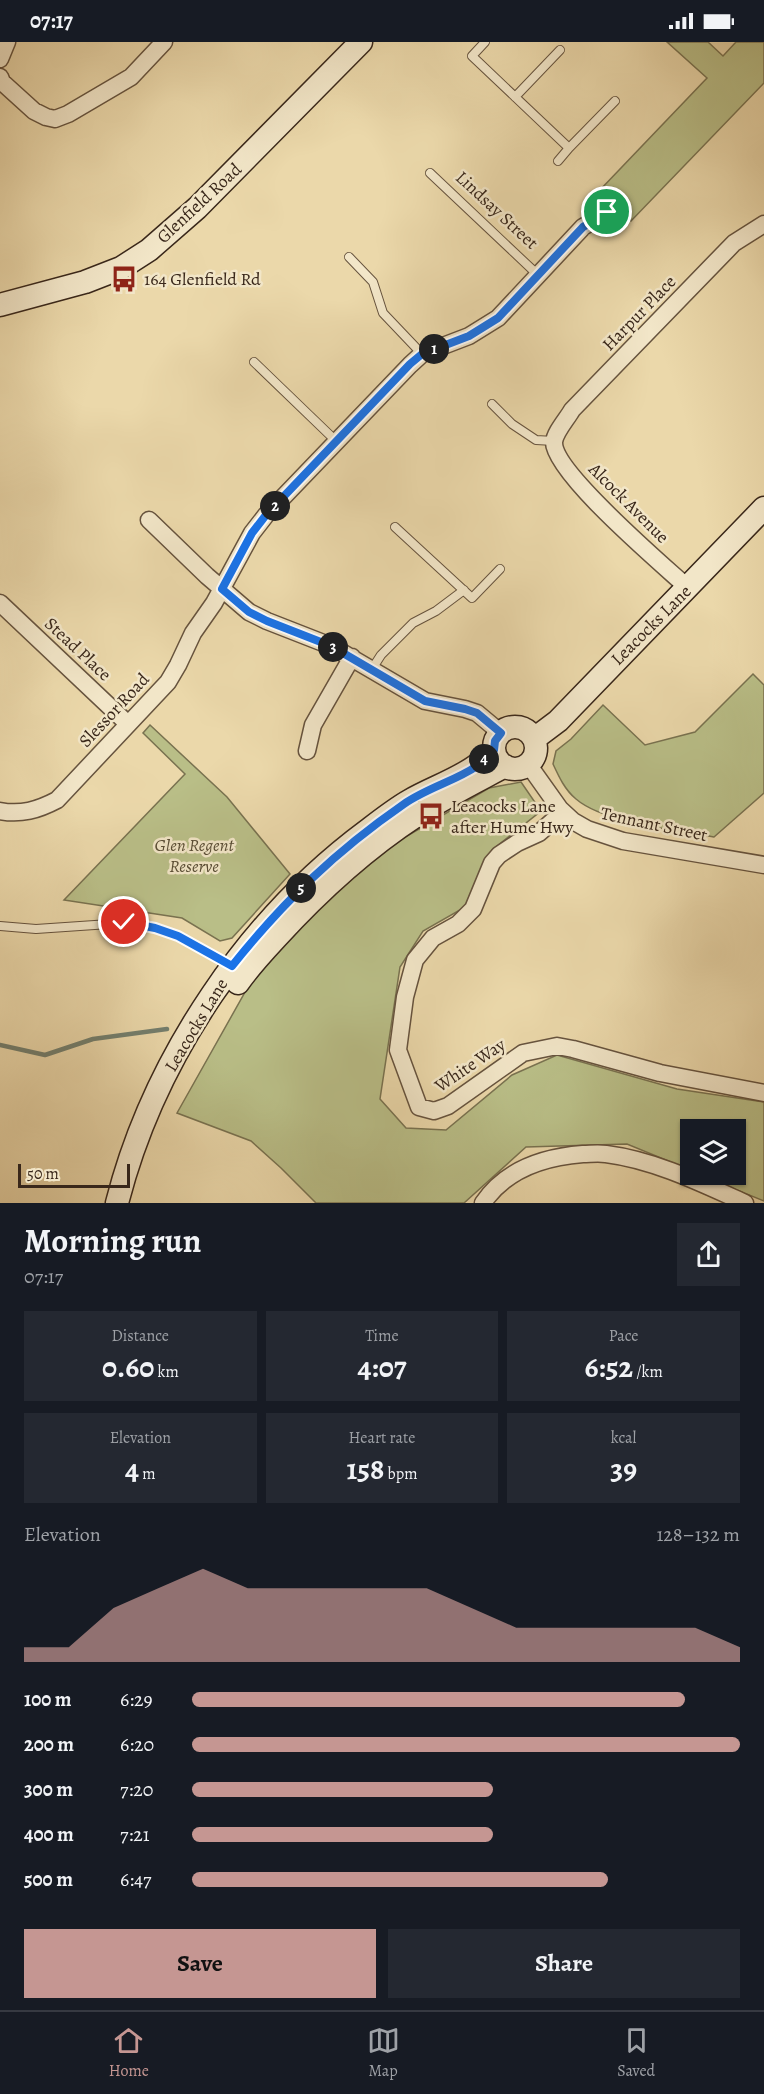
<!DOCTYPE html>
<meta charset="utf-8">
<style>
:root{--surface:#171b24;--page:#242831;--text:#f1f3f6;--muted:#9ea1a6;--line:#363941;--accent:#c59692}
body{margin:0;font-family:Alegreya,serif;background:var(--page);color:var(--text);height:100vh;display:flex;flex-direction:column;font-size:22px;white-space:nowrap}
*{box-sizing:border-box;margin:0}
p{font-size:20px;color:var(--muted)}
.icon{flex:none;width:33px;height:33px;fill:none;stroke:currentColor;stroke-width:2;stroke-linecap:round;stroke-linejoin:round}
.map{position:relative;height:1161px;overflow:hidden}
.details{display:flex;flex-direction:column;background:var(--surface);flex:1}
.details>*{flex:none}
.fabs{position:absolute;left:680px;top:1077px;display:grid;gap:12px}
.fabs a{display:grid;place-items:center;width:66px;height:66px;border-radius:0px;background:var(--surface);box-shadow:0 2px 4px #0004;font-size:30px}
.scale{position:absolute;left:18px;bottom:15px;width:112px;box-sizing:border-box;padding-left:6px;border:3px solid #39271a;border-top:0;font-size:16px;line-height:21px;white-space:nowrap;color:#39271a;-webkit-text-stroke:4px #f2e6c8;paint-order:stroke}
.pin{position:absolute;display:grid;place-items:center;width:51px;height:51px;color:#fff;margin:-26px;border:3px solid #fff;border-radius:50%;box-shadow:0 2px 6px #0007}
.km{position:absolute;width:30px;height:30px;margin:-15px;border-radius:50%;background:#222;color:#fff;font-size:16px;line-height:30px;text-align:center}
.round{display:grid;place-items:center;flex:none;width:63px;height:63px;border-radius:0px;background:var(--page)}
.overview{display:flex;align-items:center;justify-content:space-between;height:102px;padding:0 24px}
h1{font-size:33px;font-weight:700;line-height:45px}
.figures{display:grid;grid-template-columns:repeat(3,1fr);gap:9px;height:102px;padding:6px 24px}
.figures div{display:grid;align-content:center;border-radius:0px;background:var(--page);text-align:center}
.figures b{font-size:30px;font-weight:700}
.figures small{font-size:16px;font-weight:400}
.figures p{font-size:16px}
.chart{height:168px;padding:12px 24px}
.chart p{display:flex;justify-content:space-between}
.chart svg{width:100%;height:108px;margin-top:6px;fill:var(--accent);opacity:.7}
.cta{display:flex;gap:12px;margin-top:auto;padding:12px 24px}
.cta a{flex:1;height:69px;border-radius:0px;background:var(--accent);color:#111;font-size:24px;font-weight:700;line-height:69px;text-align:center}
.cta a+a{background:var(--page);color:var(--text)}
ul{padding:0 24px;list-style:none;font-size:20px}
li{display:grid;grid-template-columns:96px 72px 1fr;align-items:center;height:45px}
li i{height:15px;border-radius:8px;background:var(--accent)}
.status{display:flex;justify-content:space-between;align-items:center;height:42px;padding:0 30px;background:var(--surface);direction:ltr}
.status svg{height:16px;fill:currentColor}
.tabs{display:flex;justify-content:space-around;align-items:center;height:84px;border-top:2px solid var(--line);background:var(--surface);font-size:16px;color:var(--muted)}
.tabs a{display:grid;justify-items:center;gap:3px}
.tabs .selected{color:var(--accent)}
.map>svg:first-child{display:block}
.green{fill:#b9be87;stroke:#797250;stroke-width:1.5}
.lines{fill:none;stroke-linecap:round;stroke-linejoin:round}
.stream{stroke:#737f6e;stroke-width:4.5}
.lane-casing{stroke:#66533e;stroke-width:10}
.street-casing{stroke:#66533e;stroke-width:19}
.secondary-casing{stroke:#39271a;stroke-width:25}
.lane{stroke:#f2e6c8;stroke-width:8}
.street{stroke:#f2e6c8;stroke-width:16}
.secondary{stroke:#f2e6c8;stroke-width:22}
.route-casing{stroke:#fff;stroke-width:12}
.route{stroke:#1a73e8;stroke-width:8}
.labels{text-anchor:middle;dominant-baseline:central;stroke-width:5;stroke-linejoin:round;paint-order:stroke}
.street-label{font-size:18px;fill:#39271a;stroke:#f2e6c8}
.poi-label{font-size:18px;fill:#39271a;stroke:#f2e6c8;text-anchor:start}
.park-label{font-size:18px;font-style:italic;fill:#594d35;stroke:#f2e6c8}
</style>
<div class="status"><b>07:17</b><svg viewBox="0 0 49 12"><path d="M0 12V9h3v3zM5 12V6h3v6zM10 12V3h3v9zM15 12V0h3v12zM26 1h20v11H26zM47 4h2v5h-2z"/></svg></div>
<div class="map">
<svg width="764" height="1161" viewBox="0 0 764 1161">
<rect width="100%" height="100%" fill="#ebd8aa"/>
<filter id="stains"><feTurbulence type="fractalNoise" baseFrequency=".00333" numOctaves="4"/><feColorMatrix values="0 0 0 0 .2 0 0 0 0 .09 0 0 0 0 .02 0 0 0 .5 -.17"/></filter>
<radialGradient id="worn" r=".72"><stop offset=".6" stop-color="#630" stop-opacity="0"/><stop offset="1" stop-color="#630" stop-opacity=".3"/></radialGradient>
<path class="green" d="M 667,0 L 708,0 L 723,14 L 736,0 L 764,0 L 764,41 L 631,179 L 599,149 L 707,36 Z
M 753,632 L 764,643 L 764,751 L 714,795 C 676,788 604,781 576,757 C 565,748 559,735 553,722 L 556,709 L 571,697 L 603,663 L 645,703 L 695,690 Z
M 150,683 L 227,755 L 290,832 L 232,896 L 220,899 L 182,876 L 64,858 L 185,732 L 143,691 Z
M 521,740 L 541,769 L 492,808 L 467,864 L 423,889 L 400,925 L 380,1057 L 406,1086 L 446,1088 L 512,1033 L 557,1013 L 677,1047 L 764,1060 L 764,1159 L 700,1133 L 735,1132 L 735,1088 L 690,1088 L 690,1128 L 627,1102 L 526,1105 L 464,1161 L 316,1161 L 281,1126 L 251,1099 L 177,1071 L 253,936 L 323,859 L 395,801 L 489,746 Z"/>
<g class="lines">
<path class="stream" d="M 0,1003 L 45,1013 L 93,997 L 167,987"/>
<g class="lane-casing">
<path id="lane" d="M 485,0 L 472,14 L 569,106 L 558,119
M 515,55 L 560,8
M 569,106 L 615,59
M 430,131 L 538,233
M 349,215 L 373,240 L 383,271 L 422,312
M 254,320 L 336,399
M 492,362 L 512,382 L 536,398 L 554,399
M 395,485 L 472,556 L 500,527
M 372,627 L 381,613 L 413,581 L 436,569 L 464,548
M 0,884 L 36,887 L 124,881 L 155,886 L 178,894 L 232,924"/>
</g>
<g class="street-casing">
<path id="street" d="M 0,17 L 7,0
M 0,35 L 2,40 L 34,69 L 46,75 L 55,77 L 68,72 L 131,35 L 164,0
M 149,478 L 207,534 L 249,570 L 267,579 L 331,604 L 425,659 L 465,667 L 477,671 L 501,691
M 688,546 C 663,523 553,430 554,400 C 555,390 567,377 572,368 L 734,201 L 764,182
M 0,561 L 128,682
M 307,709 L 313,683 L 352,615
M 528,722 L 560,767 L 573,779 L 587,787 L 623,799 L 764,823
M 0,769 C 21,773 38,768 57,758 L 168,640 L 178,623 L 193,591 L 214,561 L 252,491 L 266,473 L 410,323 L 422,312 L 469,294 L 498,276 L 583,185 L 607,170
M 563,770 L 539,791 L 517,801 L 499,813 L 492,821 L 473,867 L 458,882 L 433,896 L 415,918 L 405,955 L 398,1008 L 419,1065 L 434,1069 L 448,1064 L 523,1011 L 557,1004 L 573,1007 L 660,1031 L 764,1051
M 483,1161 C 506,1127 543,1115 583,1112 C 590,1112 598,1111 606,1112 C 654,1118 701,1141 745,1161"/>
</g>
<g class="secondary-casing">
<path id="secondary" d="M 0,263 L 85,240 L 121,226 L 149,208 L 197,166 L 361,0
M494 706a21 21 0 1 1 42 0a21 21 0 1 1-42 0Z
M 534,697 L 558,679 L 764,466
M 238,941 C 249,925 263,910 276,896 C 318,850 365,807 417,773 C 445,755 475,740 505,724
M 117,1161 C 154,1016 249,876 368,788 C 381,778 395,767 409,759 C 431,746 457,738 477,723 C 483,719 489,713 494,708"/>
</g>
<use href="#lane" class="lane"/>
<use href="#street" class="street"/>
<use href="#secondary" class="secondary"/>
</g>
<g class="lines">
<g class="route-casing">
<path id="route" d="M 124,880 L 155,886 L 178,894 L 232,924 C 284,859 336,809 404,762 C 427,746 455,739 477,724 C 483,719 489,713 494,708 L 495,699 L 501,691 L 477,671 L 465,667 L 425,659 L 331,604 L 267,579 L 249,570 L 222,547 L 252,491 L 266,473 L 410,322 L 422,312 L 469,294 L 498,276 L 583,185 L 607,170"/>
</g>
<use href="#route" class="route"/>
</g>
<defs>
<g id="bus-bare" transform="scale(2.07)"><path d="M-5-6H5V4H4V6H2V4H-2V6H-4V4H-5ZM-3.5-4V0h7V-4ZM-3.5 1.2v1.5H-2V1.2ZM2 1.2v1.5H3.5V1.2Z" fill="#8f2418" stroke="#f2e6c8" stroke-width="2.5" paint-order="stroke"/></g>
</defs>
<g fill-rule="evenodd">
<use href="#bus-bare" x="124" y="237"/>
<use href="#bus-bare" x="431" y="774"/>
</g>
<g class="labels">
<g class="street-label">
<text transform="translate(199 161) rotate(-43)">Glenfield Road</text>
<text transform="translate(497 168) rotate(43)">Lindsay Street</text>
<text transform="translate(639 271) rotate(-46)">Harpur Place</text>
<text transform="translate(629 461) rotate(45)">Alcock Avenue</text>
<text transform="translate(651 583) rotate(-45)">Leacocks Lane</text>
<text transform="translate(78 607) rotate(43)">Stead Place</text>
<text transform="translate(114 668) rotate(-47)">Slessor Road</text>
<text transform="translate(654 782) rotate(12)">Tennant Street</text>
<text transform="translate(196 983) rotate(-59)">Leacocks Lane</text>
<text transform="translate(470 1023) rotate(-34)">White Way</text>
</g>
<g class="poi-label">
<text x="144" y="237">164 Glenfield Rd</text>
<text x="451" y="764">Leacocks Lane<tspan x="451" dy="21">after Hume Hwy</tspan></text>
</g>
<g class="park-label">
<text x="194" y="803">Glen Regent<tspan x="194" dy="21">Reserve</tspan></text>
</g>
</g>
<rect width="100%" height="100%" filter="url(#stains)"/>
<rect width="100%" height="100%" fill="url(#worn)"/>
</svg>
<div class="fabs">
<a><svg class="icon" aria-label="layers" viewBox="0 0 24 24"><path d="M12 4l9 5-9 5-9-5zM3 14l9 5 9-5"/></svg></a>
</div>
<div class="scale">50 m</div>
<div class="pin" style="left:607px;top:170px;background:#1e9e55"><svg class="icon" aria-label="arrive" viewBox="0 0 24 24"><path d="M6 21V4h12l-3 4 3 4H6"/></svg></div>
<div class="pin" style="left:124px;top:880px;background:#d93025"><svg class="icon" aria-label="check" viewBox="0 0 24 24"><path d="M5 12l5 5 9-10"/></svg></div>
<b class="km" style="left:434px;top:307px">1</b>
<b class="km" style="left:275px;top:464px">2</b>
<b class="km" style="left:333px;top:605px">3</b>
<b class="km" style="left:484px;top:717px">4</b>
<b class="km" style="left:301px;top:846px">5</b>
</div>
<section class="details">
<div class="overview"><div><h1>Morning run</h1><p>07:17</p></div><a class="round"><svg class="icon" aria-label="share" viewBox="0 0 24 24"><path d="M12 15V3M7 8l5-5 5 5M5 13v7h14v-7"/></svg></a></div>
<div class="figures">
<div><p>Distance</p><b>0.60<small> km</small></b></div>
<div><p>Time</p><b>4:07</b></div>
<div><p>Pace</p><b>6:52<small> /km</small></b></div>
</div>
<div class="figures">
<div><p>Elevation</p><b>4<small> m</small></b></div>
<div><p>Heart rate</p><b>158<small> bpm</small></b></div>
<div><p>kcal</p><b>39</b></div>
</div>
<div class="chart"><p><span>Elevation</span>128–132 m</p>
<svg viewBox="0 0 160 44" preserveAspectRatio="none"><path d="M0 44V38L10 38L20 22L30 14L40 6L50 14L60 14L70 14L80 14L90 14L100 22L110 30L120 30L130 30L140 30L150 30L160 38V44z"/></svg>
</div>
<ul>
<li><b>100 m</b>6:29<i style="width:90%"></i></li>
<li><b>200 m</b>6:20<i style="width:100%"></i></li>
<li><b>300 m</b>7:20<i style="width:55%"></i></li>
<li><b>400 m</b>7:21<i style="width:55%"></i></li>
<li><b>500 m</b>6:47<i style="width:76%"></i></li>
</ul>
<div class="cta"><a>Save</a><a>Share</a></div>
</section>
<nav class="tabs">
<a class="selected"><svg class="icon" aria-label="home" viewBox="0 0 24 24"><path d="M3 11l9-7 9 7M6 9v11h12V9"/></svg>Home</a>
<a><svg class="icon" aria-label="map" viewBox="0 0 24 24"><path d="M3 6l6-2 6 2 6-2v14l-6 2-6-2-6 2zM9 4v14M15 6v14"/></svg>Map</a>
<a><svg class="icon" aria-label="saved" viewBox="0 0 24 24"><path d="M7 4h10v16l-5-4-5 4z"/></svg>Saved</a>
</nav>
